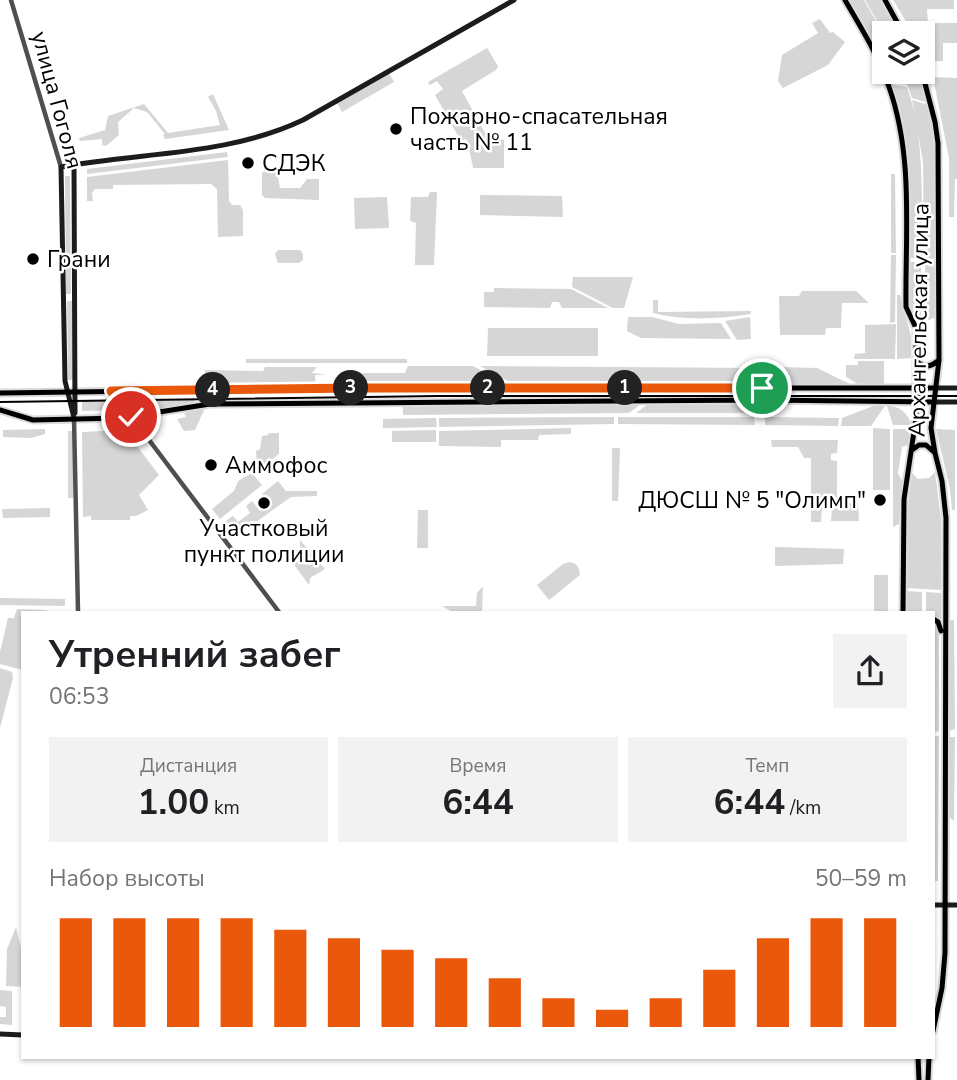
<!DOCTYPE html>
<html lang="ru">
<meta charset="utf-8">
<style>
:root{--surface:#fff;--page:#f2f2f2;--text:#202124;--muted:#757577;--accent:#ea580c}
body{margin:0;font-family:"Nunito Sans",sans-serif;background:var(--page);color:var(--text);height:100vh;display:flex;flex-direction:column;font-size:26px;white-space:nowrap}
*{box-sizing:border-box;margin:0}
p{font-size:23px;color:var(--muted)}
.icon{flex:none;width:38px;height:38px;fill:none;stroke:currentColor;stroke-width:2;stroke-linecap:round;stroke-linejoin:round}
.map{position:relative;flex:1;overflow:hidden}
.drawer{position:absolute;left:21px;top:611px;width:914px;height:448px;display:flex;flex-direction:column;background:var(--surface);border-radius:0px;box-shadow:0 2px 5px #0004}
.drawer>*{flex:none}
.fabs{position:absolute;left:872px;top:21px;display:grid;gap:14px}
.fabs a{display:grid;place-items:center;width:63px;height:63px;border-radius:0px;background:var(--surface);box-shadow:0 2px 5px #0004;font-size:35px}
.pin{position:absolute;display:grid;place-items:center;width:60px;height:60px;color:#fff;margin:-30px;border:4px solid #fff;border-radius:50%;box-shadow:0 2px 7px #0007}
.km{position:absolute;width:35px;height:35px;margin:-18px;border-radius:50%;background:#222;color:#fff;font-size:19px;line-height:35px;text-align:center}
.round{display:grid;place-items:center;flex:none;width:74px;height:74px;border-radius:0px;background:var(--page)}
.overview{display:flex;align-items:center;justify-content:space-between;height:119px;padding:0 28px}
h1{font-size:38px;font-weight:700;line-height:52px}
.metrics{display:grid;grid-template-columns:repeat(3,1fr);gap:10px;height:119px;padding:7px 28px}
.metrics div{display:grid;align-content:center;border-radius:0px;background:var(--page);text-align:center}
.metrics b{font-size:35px;font-weight:700}
.metrics small{font-size:19px;font-weight:400}
.metrics p{font-size:19px}
.chart{height:196px;padding:14px 28px}
.chart p{display:flex;justify-content:space-between}
.chart svg{width:100%;height:126px;margin-top:7px;stroke:var(--accent);stroke-width:6}
.map>svg:first-child{display:block}
.green{fill:#d6d6d6}
.lines{fill:none;stroke-linecap:round;stroke-linejoin:round}
.primary-casing{stroke:#dbdbdb;stroke-width:9}
.tertiary{stroke:#4f4f4f;stroke-width:4.5}
.secondary{stroke:#1c1c1c;stroke-width:5}
.primary{stroke:#000;stroke-width:5}
.tram{stroke:#000;stroke-width:2}
.route-casing{stroke:#fff;stroke-width:14}
.route{stroke:#ea580c;stroke-width:9}
.poi-dot{fill:#000;stroke:#fff;stroke-width:2.5}
.labels{text-anchor:middle;dominant-baseline:central;stroke-width:5;stroke-linejoin:round;paint-order:stroke}
.street-label{font-size:23px;fill:#000;stroke:#fff}
.poi-label{font-size:23px;fill:#000;stroke:#fff;text-anchor:start}
</style>
<div class="map">
<svg width="957" height="1080" viewBox="0 0 957 1080">
<rect width="100%" height="100%" fill="#fff"/>
<path class="green" d="M 849,0 L 864,0 L 884,35 L 884,65 Z
M 865,0 L 881,0 L 900,33 L 884,33 Z
M 893,0 L 954,0 L 954,9 L 927,9 L 928,23 L 957,23 L 957,43 L 943,43 L 943,61 L 927,61 L 922,50 L 922,33 L 913,33 Z
M 820,19 L 830,33 L 833,32 L 845,42 L 828,65 L 783,88 L 778,81 L 782,55 L 818,33 L 812,23 Z
M 487,48 L 498,66 L 496,70 L 462,91 L 490,142 L 498,139 L 504,140 L 504,168 L 473,168 L 469,148 L 471,146 L 466,139 L 461,141 L 435,95 L 443,89 L 437,81 L 430,85 L 428,82 Z
M 903,72 L 918,73 L 928,103 L 912,98 Z
M 389,73 L 394,82 L 342,112 L 337,103 Z
M 933,77 L 957,78 L 957,179 L 955,179 L 954,217 L 949,217 L 949,158 Z
M 892,85 L 907,87 C 926,141 921,202 922,259 L 908,258 C 908,199 910,142 892,85 Z
M 213,94 L 229,130 L 165,139 L 163,135 L 165,134 L 147,112 L 134,108 L 118,122 L 119,135 L 106,146 L 102,145 L 102,139 L 80,141 L 79,138 L 105,130 L 108,116 L 144,104 L 168,133 L 220,125 L 216,111 L 208,97 Z
M 912,100 L 929,105 C 940,155 937,207 938,259 L 924,259 L 923,162 Z
M 227,152 L 228,157 L 87,174 L 87,169 Z
M 228,160 L 229,201 L 232,205 L 240,205 L 243,210 L 243,236 L 218,237 L 217,189 L 211,184 L 113,185 L 113,189 L 95,189 L 92,193 L 93,201 L 87,201 L 87,177 Z
M 265,171 L 277,171 L 280,188 L 300,188 L 307,179 L 319,179 L 319,200 L 265,198 L 262,195 L 262,173 Z
M 891,174 L 895,174 L 896,253 L 891,253 Z
M 65,176 L 70,176 L 71,294 L 66,294 Z
M 430,192 L 437,192 L 434,265 L 415,265 L 416,223 L 410,221 L 411,197 L 428,197 Z
M 480,195 L 562,196 L 563,217 L 480,215 Z
M 387,197 L 389,228 L 355,229 L 354,198 Z
M 278,250 L 300,250 L 303,254 L 303,260 L 299,263 L 278,263 L 275,254 Z
M 891,255 L 896,255 L 895,322 L 890,323 Z
M 909,262 L 921,262 L 921,319 L 909,306 Z
M 925,262 L 938,262 L 938,306 L 935,317 L 929,320 L 925,317 Z
M 573,277 L 633,277 L 624,308 L 613,308 L 572,287 Z
M 494,288 L 571,289 L 608,308 L 562,308 L 559,302 L 552,302 L 550,308 L 484,307 L 484,292 L 494,292 Z
M 802,291 L 856,291 L 869,303 L 842,303 L 841,328 L 826,328 L 825,335 L 780,335 L 779,296 L 799,296 Z
M 897,295 L 900,295 L 911,336 L 911,358 L 897,359 Z
M 653,300 L 658,300 L 658,312 L 751,311 L 751,314 C 717,319 686,321 653,313 Z
M 67,301 L 72,301 L 73,380 L 68,380 Z
M 628,317 L 652,317 L 679,324 L 721,323 L 731,339 L 641,338 L 627,331 Z
M 750,317 L 751,339 L 737,340 L 725,321 Z
M 896,324 L 895,359 L 854,359 L 855,354 L 865,353 L 865,325 Z
M 488,328 L 598,328 L 598,356 L 487,356 Z
M 246,359 L 407,359 L 407,363 L 246,363 Z
M 858,361 L 884,361 L 884,385 L 858,384 L 846,377 L 846,365 L 858,365 Z
M 408,366 L 473,366 L 510,386 L 362,386 L 362,373 L 405,373 Z
M 480,366 L 760,368 L 760,381 L 725,381 L 725,385 L 517,386 Z
M 265,367 L 317,367 L 312,373 L 327,375 L 315,375 L 316,387 L 204,388 L 205,370 L 263,371 Z
M 779,367 L 817,368 L 852,385 L 779,386 Z
M 123,399 L 195,399 L 194,403 L 137,415 Z
M 82,400 L 110,400 L 119,410 L 82,411 Z
M 641,404 L 629,413 L 403,415 L 403,405 Z
M 648,404 L 750,405 L 750,413 L 636,413 Z
M 873,406 L 885,406 L 871,426 L 841,426 L 842,418 Z
M 887,406 C 901,406 907,413 912,425 L 893,425 Z
M 205,408 L 195,430 L 184,431 L 177,419 L 186,417 L 184,413 Z
M 614,417 L 614,424 L 439,427 L 439,418 Z
M 618,417 L 754,417 L 755,425 L 618,424 Z
M 765,417 L 839,418 L 838,426 L 765,425 Z
M 436,418 L 437,427 L 383,428 L 383,419 Z
M 571,428 L 571,434 L 539,435 L 538,440 L 501,440 L 501,447 L 439,446 L 439,431 Z
M 873,428 L 890,429 L 890,490 L 873,490 Z
M 45,429 L 45,434 L 31,438 L 3,437 L 3,430 Z
M 893,429 L 911,429 L 908,445 L 902,447 L 898,473 L 902,481 L 899,524 L 893,527 Z
M 936,429 L 955,430 L 955,510 L 952,510 L 950,489 Z
M 125,430 L 159,475 L 139,495 L 148,510 L 136,516 L 130,516 L 130,520 L 91,520 L 91,516 L 83,517 L 82,432 Z
M 436,430 L 436,442 L 392,442 L 392,431 Z
M 68,431 L 73,431 L 73,498 L 68,498 Z
M 269,433 L 279,433 L 279,454 L 257,470 L 256,451 L 260,449 L 262,436 L 268,435 Z
M 771,440 L 838,440 L 837,453 L 831,454 L 831,460 L 837,461 L 837,503 L 858,503 L 859,521 L 831,521 L 832,507 L 822,506 L 821,522 L 811,522 L 811,458 L 804,458 L 798,447 L 772,447 Z
M 612,448 L 620,448 L 618,501 L 612,501 Z
M 935,472 L 941,519 L 941,590 L 907,588 L 907,513 L 912,473 L 918,479 L 929,478 Z
M 252,473 L 262,485 L 220,519 L 212,509 L 234,491 L 238,481 Z
M 278,481 L 286,491 L 317,491 L 317,496 L 291,497 L 256,522 L 251,521 L 240,529 L 238,535 L 234,538 L 223,523 L 233,516 L 238,522 L 250,513 L 246,506 L 252,501 L 260,511 L 269,503 L 262,494 Z
M 50,508 L 50,517 L 3,518 L 2,509 Z
M 418,510 L 428,510 L 428,548 L 417,548 Z
M 300,540 L 325,569 L 310,578 L 309,585 L 295,566 L 295,552 L 300,552 Z
M 775,547 L 844,549 L 843,564 L 775,566 Z
M 570,562 C 578,564 579,567 580,575 L 549,600 L 537,585 L 563,564 Z
M 874,575 L 888,575 L 888,612 L 874,612 Z
M 483,586 L 482,612 L 452,612 L 442,606 L 476,606 L 477,593 Z
M 907,591 L 922,592 L 922,612 L 906,612 Z
M 926,592 L 941,593 L 941,623 L 933,617 L 933,612 L 926,612 Z
M 0,598 L 65,599 L 65,606 L 0,605 Z
M 17,609 L 47,610 L 48,612 L 23,612 L 23,670 L 0,664 L 0,652 L 8,618 L 14,618 Z
M 954,620 L 955,729 L 949,731 L 948,621 Z
M 933,621 L 937,624 L 939,631 L 939,731 L 933,733 Z
M 0,668 L 12,672 L 13,678 L 0,728 Z
M 933,736 L 939,736 L 938,881 L 933,881 Z
M 949,737 L 955,737 L 954,821 L 948,816 Z
M 16,927 L 23,957 L 23,987 L 6,986 L 7,949 Z
M 0,990 L 12,991 L 12,1025 L 0,1024 L 0,1017 L 6,1017 L 6,1007 L 0,1006 Z"/>
<g class="lines">
<g class="primary-casing">
<path id="primary" d="M 845,0 C 861,28 879,56 889,87 C 914,157 905,234 906,307 L 916,328 L 916,418 L 904,499 L 903,612
M 885,0 L 903,33
M 922,72 L 935,122 L 938,143 L 939,360 L 931,428 L 935,453 L 942,481 L 946,518 L 945,953 L 942,988 L 933,1031
M 916,360 C 923,369 931,367 939,360
M 0,393 L 356,388 L 936,388
M 0,410 L 33,420 L 121,418 L 210,404 L 763,400 L 934,402
M 912,450 L 919,445 L 926,445 L 935,453
M 933,619 L 938,622 L 941,631
M 918,1057 L 919,1080
M 928,1080 L 929,1057"/>
</g>
<path class="tertiary" d="M 11,0 L 61,167
M 112,391 L 279,612
M 74,418 L 78,612"/>
<path class="secondary" d="M 74,164 L 75,413
M 936,388 L 957,388
M 934,402 L 957,402
M 74,418 L 65,381 L 61,167 C 142,152 227,156 303,120 L 514,0
M 933,905 L 957,905
M 0,1034 L 23,1035"/>
<use href="#primary" class="primary"/>
<path class="tram" d="M 0,402 L 439,396 L 957,396"/>
</g>
<g class="lines">
<g class="route-casing">
<path id="route" d="M 131,417 L 111,391 L 356,388 L 762,388"/>
</g>
<use href="#route" class="route"/>
</g>
<g class="poi-dot">
<circle cx="396" cy="129" r="7"/>
<circle cx="248" cy="163" r="7"/>
<circle cx="33" cy="259" r="7"/>
<circle cx="211" cy="465" r="7"/>
<circle cx="880" cy="500" r="7"/>
<circle cx="264" cy="503" r="7"/>
</g>
<g class="labels">
<g class="street-label">
<text transform="translate(57 100) rotate(75)">улица Гоголя</text>
<text transform="translate(919 320) rotate(-89)">Архангельская улица</text>
</g>
<g class="poi-label">
<text x="410" y="116">Пожарно-спасательная<tspan x="410" dy="26">часть № 11</tspan></text>
<text x="262" y="163">СДЭК</text>
<text x="47" y="259">Грани</text>
<text x="225" y="465">Аммофос</text>
<text x="866" y="500" text-anchor="end">ДЮСШ № 5 "Олимп"</text>
<text x="264" y="528" text-anchor="middle">Участковый<tspan x="264" dy="26">пункт полиции</tspan></text>
</g>
</g>
</svg>
<div class="fabs">
<a><svg class="icon" aria-label="layers" viewBox="0 0 24 24"><path d="M12 4l9 5-9 5-9-5zM3 14l9 5 9-5"/></svg></a>
</div>
<div class="pin" style="left:762px;top:388px;background:#1e9e55"><svg class="icon" aria-label="arrive" viewBox="0 0 24 24"><path d="M6 21V4h12l-3 4 3 4H6"/></svg></div>
<div class="pin" style="left:131px;top:417px;background:#d93025"><svg class="icon" aria-label="check" viewBox="0 0 24 24"><path d="M5 12l5 5 9-10"/></svg></div>
<b class="km" style="left:625px;top:388px">1</b>
<b class="km" style="left:488px;top:388px">2</b>
<b class="km" style="left:351px;top:388px">3</b>
<b class="km" style="left:213px;top:390px">4</b>
<section class="drawer">
<div class="overview"><div><h1>Утренний забег</h1><p>06:53</p></div><a class="round"><svg class="icon" aria-label="share" viewBox="0 0 24 24"><path d="M12 15V3M7 8l5-5 5 5M5 13v7h14v-7"/></svg></a></div>
<div class="metrics">
<div><p>Дистанция</p><b>1.00<small> km</small></b></div>
<div><p>Время</p><b>6:44</b></div>
<div><p>Темп</p><b>6:44<small> /km</small></b></div>
</div>
<div class="chart"><p><span>Набор высоты</span>50–59 m</p>
<svg viewBox="0 0 160 44" preserveAspectRatio="none"><path d="M5 44V6M15 44V6M25 44V6M35 44V6M45 44V10M55 44V13M65 44V17M75 44V20M85 44V27M95 44V34M105 44V38M115 44V34M125 44V24M135 44V13M145 44V6M155 44V6"/></svg>
</div>
</section>
</div>
